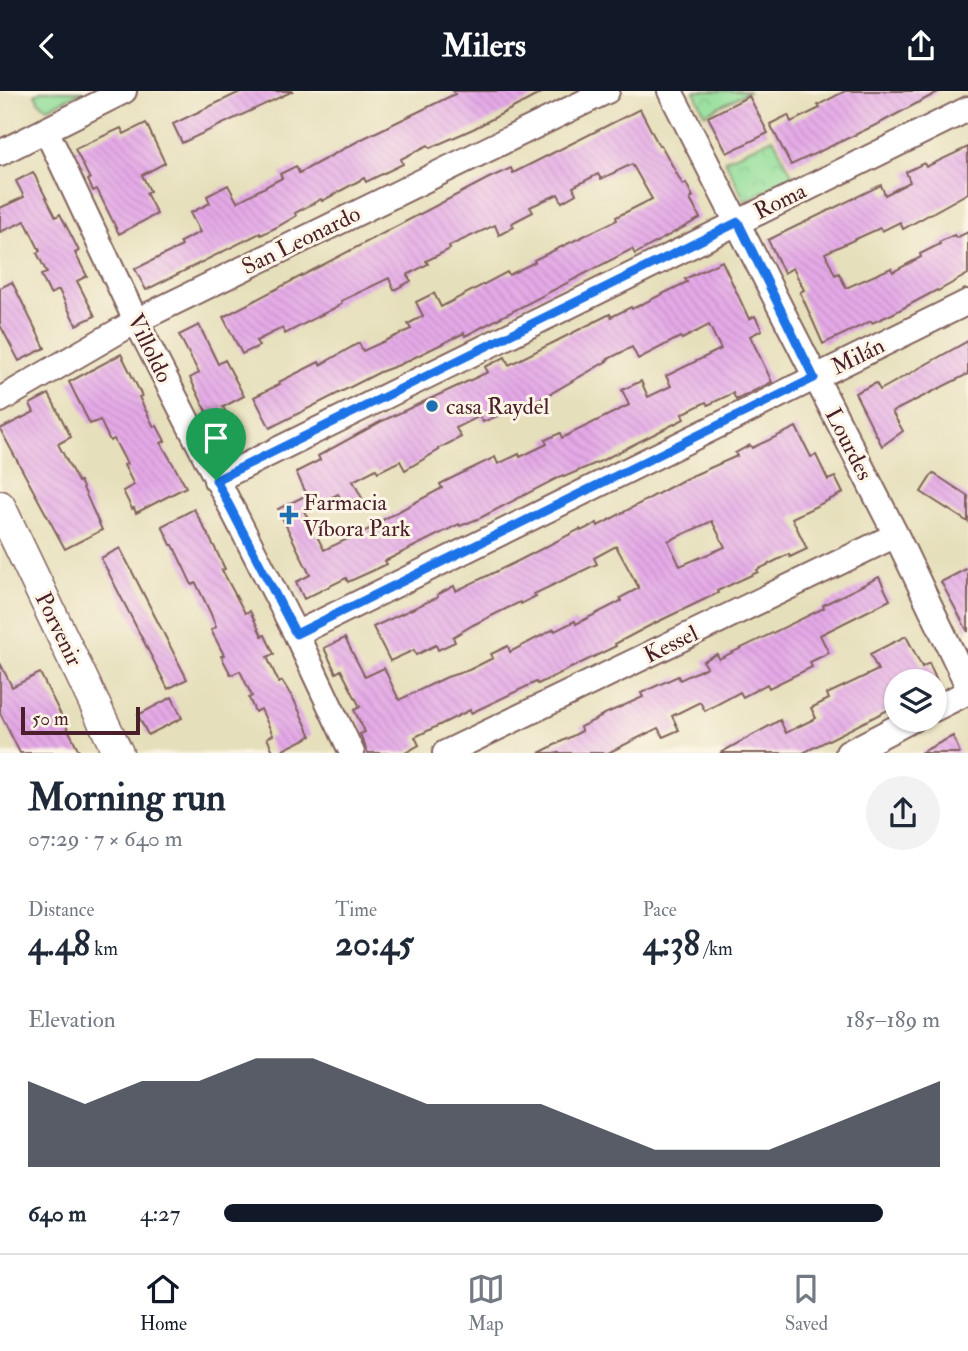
<!DOCTYPE html>
<meta charset="utf-8">
<style>
:root{--surface:#fff;--page:#f2f2f3;--text:#1f2937;--muted:#747a83;--line:#e0e1e3;--accent:#111827}
body{margin:0;font-family:"IM FELL Double Pica",serif;background:var(--page);color:var(--text);height:100vh;display:flex;flex-direction:column;font-size:26px;white-space:nowrap}
*{box-sizing:border-box;margin:0}
p{font-size:23px;color:var(--muted)}
.icon{flex:none;width:38px;height:38px;fill:none;stroke:currentColor;stroke-width:2;stroke-linecap:round;stroke-linejoin:round}
.map{position:relative;height:662px;overflow:hidden}
.sheet{display:flex;flex-direction:column;background:var(--surface);flex:1}
.sheet>*{flex:none}
.fabs{position:absolute;left:884px;top:578px;display:grid;gap:14px}
.fabs a{display:grid;place-items:center;width:63px;height:63px;border-radius:50%;background:var(--surface);box-shadow:0 2px 5px #0004;font-size:35px}
.scale{position:absolute;left:21px;bottom:18px;width:119px;box-sizing:border-box;padding-left:7px;border:4px solid #4a1f2b;border-top:0;font-size:19px;line-height:24px;white-space:nowrap;color:#4a1f2b;-webkit-text-stroke:5px #fcf5e5;paint-order:stroke}
.pin{position:absolute;display:grid;place-items:center;width:60px;height:60px;color:#fff;margin:-72px -30px;border-radius:50% 50% 50% 0;rotate:-45deg;box-shadow:0 0 7px #0007}
.pin .icon{rotate:45deg}
.round{display:grid;place-items:center;flex:none;width:74px;height:74px;border-radius:37px;background:var(--page)}
.headline{display:flex;align-items:center;justify-content:space-between;height:119px;padding:0 28px}
h1{font-size:38px;font-weight:700;line-height:52px}
.metrics{display:grid;grid-template-columns:repeat(3,1fr);gap:10px;height:119px;padding:7px 28px}
.metrics div{display:grid;align-content:center}
.metrics b{font-size:35px;font-weight:700}
.metrics small{font-size:19px;font-weight:400}
.metrics p{font-size:19px}
.chart{height:196px;padding:14px 28px}
.chart p{display:flex;justify-content:space-between}
.chart svg{width:100%;height:126px;margin-top:7px;fill:var(--accent);opacity:.7}
ul{padding:0 28px;list-style:none;font-size:23px}
li{display:grid;grid-template-columns:112px 84px 1fr;align-items:center;height:52px}
li i{height:18px;border-radius:9px;background:var(--accent)}
header{display:flex;justify-content:space-between;align-items:center;height:91px;padding:0 28px;background:var(--accent);color:#fff;font-size:32px;font-weight:700}
.tab-bar{display:flex;justify-content:space-around;align-items:center;height:98px;border-top:2px solid var(--line);background:var(--surface);font-size:19px;color:var(--muted)}
.tab-bar a{display:grid;justify-items:center;gap:4px}
.tab-bar .on{color:var(--accent)}
.map>svg:first-child{display:block}
.grass{fill:#94df9b;stroke:#6f7f63;stroke-width:2}
.park{fill:url(#park-crowns);stroke:#6f7f63;stroke-width:2}
.building{fill:url(#building-back-hatch);fill-rule:evenodd}
.lines{fill:none;stroke-linecap:round;stroke-linejoin:round}
.minor-casing{stroke:#81625d;stroke-width:28}
.major-casing{stroke:#81625d;stroke-width:33}
.minor{stroke:#fff;stroke-width:24}
.major{stroke:#fff;stroke-width:30}
.route-casing{stroke:#fff;stroke-width:14}
.route{stroke:#1a73e8;stroke-width:9}
.poi-dot{fill:#1f6fb2;stroke:#fcf5e5;stroke-width:2.5}
.labels{text-anchor:middle;dominant-baseline:central;stroke-width:6;stroke-linejoin:round;paint-order:stroke}
.street-label{font-size:23px;fill:#4a1f2b;stroke:#fcf5e5}
.poi-label{font-size:23px;fill:#4a1f2b;stroke:#fcf5e5;text-anchor:start}
</style>
<header><svg class="icon" aria-label="back" viewBox="0 0 24 24"><path d="M15 5l-7 7 7 7"/></svg>Milers<svg class="icon" aria-label="share" viewBox="0 0 24 24"><path d="M12 15V3M7 8l5-5 5 5M5 13v7h14v-7"/></svg></header>
<div class="map">
<svg width="968" height="662" viewBox="0 0 968 662">
<defs>
<pattern id="park-crowns" width="20" height="18" patternUnits="userSpaceOnUse" patternTransform="scale(1.75)"><rect width="20" height="18" fill="#94df9b"/><path d="M2 6a3 3 0 1 1 6 0M12 15a3 3 0 1 1 6 0" fill="none" stroke="#81bf86"/></pattern>
<pattern id="building-back-hatch" width="6" height="6" patternUnits="userSpaceOnUse" patternTransform="scale(1.75)"><rect width="6" height="6" fill="#e4a9e7"/><path d="M-1 5l2 2M0 0l6 6M5-1l2 2" fill="none" stroke="#c591c6"/></pattern>
</defs>
<rect width="100%" height="100%" fill="#fcf5e5"/>
<filter id="ink" filterUnits="userSpaceOnUse"><feTurbulence type="fractalNoise" baseFrequency=".0143" numOctaves="2"/><feDisplacementMap in="SourceGraphic" scale="14" xChannelSelector="R" yChannelSelector="G"/><feConvolveMatrix kernelMatrix="1 2 1 2 8 2 1 2 1" color-interpolation-filters="sRGB"/></filter>
<filter id="wash" filterUnits="userSpaceOnUse"><feTurbulence type="fractalNoise" baseFrequency=".00686" numOctaves="4" result="noise"/><feDisplacementMap in="SourceGraphic" scale="28" xChannelSelector="R" yChannelSelector="G"/><feGaussianBlur stdDeviation="1.57" result="paint"/><feColorMatrix in="noise" values="0 0 0 0 0 0 0 0 0 0 0 0 0 0 0 0 0 1.4 0 .05"/><feComposite in="paint" operator="in"/></filter>
<g filter="url(#wash)">
<rect width="100%" height="100%" fill="#e6dfbb"/>
<path class="grass" d="M 41,0 L 83,0 L 48,17 L 39,11 L 35,3 Z"/>
<path class="park" d="M 694,0 L 750,0 L 705,23 Z
M 773,47 L 793,85 L 745,110 L 725,69 Z"/>
<g id="blocks">
<path class="building" d="M 242,0 L 293,0 L 182,52 L 173,33 Z
M 453,0 L 545,0 L 473,38 L 430,57 L 428,54 L 401,68 L 403,73 L 366,91 L 364,87 L 322,110 L 321,108 L 295,122 L 296,125 L 277,136 L 261,144 L 260,142 L 146,199 L 135,178 L 182,155 L 180,151 L 200,141 L 190,122 L 210,112 L 207,105 L 228,94 L 237,111 L 282,87 L 280,83 L 296,75 L 299,82 L 362,48 L 455,3 Z
M 845,0 L 940,0 L 880,32 L 791,74 L 770,33 L 788,24 L 791,31 L 820,17 L 818,14 Z
M 749,5 L 768,42 L 727,62 L 708,26 Z
M 640,18 L 659,55 L 661,54 L 683,94 L 686,92 L 693,106 L 690,108 L 700,127 L 635,163 L 632,158 L 465,245 L 464,242 L 399,274 L 380,281 L 270,337 L 254,306 L 280,293 L 279,291 L 319,271 L 320,274 L 359,252 L 363,260 L 411,238 L 408,233 L 423,225 L 416,211 L 434,202 L 441,216 L 507,181 L 509,184 L 535,171 L 534,169 L 617,129 L 616,126 L 652,108 L 632,73 L 601,88 L 598,83 L 573,96 L 576,103 L 562,111 L 558,103 L 530,116 L 533,121 L 512,132 L 514,136 L 499,144 L 495,134 L 449,155 L 450,158 L 426,170 L 428,173 L 407,184 L 411,190 L 394,199 L 389,187 L 341,210 L 342,213 L 285,243 L 282,237 L 256,250 L 259,255 L 242,263 L 223,226 L 489,87 L 511,77 L 513,82 Z
M 146,32 L 165,72 L 142,84 L 150,100 L 146,102 L 157,123 L 119,143 L 97,98 L 93,100 L 88,89 L 90,88 L 75,58 L 121,37 L 124,43 Z
M 968,56 L 968,102 L 903,138 L 900,131 L 882,140 L 880,137 L 825,162 L 835,184 L 839,182 L 846,197 L 891,177 L 893,181 L 921,166 L 920,163 L 940,153 L 939,151 L 954,144 L 956,147 L 968,141 L 968,183 L 938,200 L 937,199 L 892,223 L 872,232 L 871,230 L 823,253 L 800,201 L 804,199 L 793,177 L 784,182 L 768,149 L 881,94 L 885,104 L 910,91 L 906,81 L 924,72 L 926,76 Z
M 33,81 L 56,126 L 60,123 L 71,144 L 79,160 L 75,162 L 87,185 L 77,190 L 95,225 L 76,234 L 59,199 L 50,203 L 41,184 L 47,182 L 37,162 L 40,160 L 25,130 L 0,141 L 0,117 L 24,106 L 16,90 Z
M 722,170 L 749,228 L 755,225 L 762,239 L 750,245 L 772,291 L 736,309 L 733,302 L 708,314 L 706,311 L 682,323 L 684,328 L 601,370 L 564,386 L 563,384 L 480,427 L 460,435 L 459,433 L 385,470 L 387,473 L 370,481 L 348,491 L 346,487 L 304,508 L 296,491 L 310,484 L 278,418 L 307,404 L 296,381 L 320,369 L 318,365 L 380,331 L 488,281 L 485,276 L 505,266 L 509,274 L 610,223 L 611,226 L 631,216 L 632,218 L 687,191 L 685,188 ZM 709,234 L 721,258 L 666,285 L 671,295 L 648,306 L 641,290 L 622,299 L 629,314 L 562,347 L 560,342 L 545,349 L 547,353 L 520,366 L 519,363 L 498,373 L 495,366 L 454,386 L 440,393 L 442,397 L 377,432 L 378,434 L 324,459 L 304,420 L 338,403 L 345,416 L 362,407 L 353,390 L 376,378 L 378,381 L 400,370 L 405,379 L 439,359 L 438,358 L 461,346 L 456,337 L 480,325 L 483,331 L 548,304 L 607,270 L 606,269 L 632,256 L 638,268 L 680,246 L 682,248 Z
M 12,191 L 45,257 L 19,270 L 0,234 L 0,197 Z
M 199,234 L 218,273 L 225,269 L 244,305 L 223,316 L 241,351 L 225,359 L 190,287 L 199,282 L 179,244 Z
M 968,250 L 968,283 L 892,321 L 903,340 L 882,355 L 855,302 L 876,292 L 880,299 Z
M 121,263 L 142,305 L 139,306 L 154,336 L 157,335 L 165,350 L 161,352 L 186,396 L 136,422 L 134,417 L 132,418 L 123,400 L 134,394 L 124,374 L 127,373 L 114,348 L 110,350 L 100,329 L 90,333 L 69,291 Z
M 49,303 L 71,346 L 58,353 L 78,391 L 80,390 L 102,439 L 65,458 L 0,338 L 34,321 L 30,313 Z
M 796,336 L 811,366 L 816,364 L 828,389 L 835,386 L 843,402 L 792,427 L 807,458 L 790,466 L 789,463 L 757,479 L 758,481 L 717,500 L 718,502 L 651,534 L 615,553 L 616,555 L 538,593 L 536,591 L 471,622 L 470,619 L 415,646 L 419,654 L 405,662 L 368,662 L 360,643 L 365,641 L 354,619 L 360,616 L 341,579 L 336,582 L 324,557 L 345,547 L 365,586 L 384,577 L 399,609 L 447,586 L 469,579 L 493,567 L 491,563 L 508,555 L 510,561 L 554,538 L 555,540 L 575,530 L 576,533 L 621,510 L 620,507 L 639,497 L 616,455 L 594,467 L 597,473 L 534,503 L 536,505 L 521,513 L 520,511 L 473,534 L 453,546 L 455,551 L 438,559 L 436,554 L 416,564 L 414,559 L 390,570 L 373,536 L 438,506 L 437,504 L 454,495 L 456,500 L 518,470 L 580,438 L 581,440 L 597,432 L 598,435 L 685,388 L 737,365 L 735,362 L 750,354 L 752,357 ZM 712,430 L 725,456 L 680,475 L 668,450 Z
M 933,382 L 968,405 L 968,431 L 921,401 Z
M 194,418 L 215,457 L 225,478 L 222,479 L 237,507 L 245,522 L 250,520 L 262,545 L 265,544 L 274,563 L 267,566 L 279,592 L 282,590 L 294,609 L 311,645 L 277,662 L 274,662 L 267,647 L 273,644 L 261,618 L 255,621 L 249,607 L 252,605 L 240,580 L 231,584 L 221,565 L 224,564 L 211,539 L 216,536 L 210,521 L 196,492 L 192,494 L 173,454 L 171,454 L 162,435 Z
M 120,457 L 187,588 L 168,598 L 101,467 Z
M 968,477 L 968,541 L 941,491 Z
M 879,486 L 890,509 L 820,544 L 829,562 L 810,571 L 812,576 L 769,597 L 767,593 L 743,606 L 740,601 L 705,620 L 700,611 L 672,625 L 679,639 L 663,646 L 658,637 L 608,662 L 539,662 L 582,640 L 580,636 L 601,626 L 600,625 L 643,606 L 641,602 L 678,585 L 680,589 L 707,576 L 703,570 L 717,563 L 719,568 L 824,517 L 823,514 Z
M 906,545 L 922,576 L 929,572 L 937,590 L 896,590 L 896,615 L 803,662 L 720,662 L 780,629 L 786,642 L 816,627 L 811,617 L 829,608 L 827,603 L 878,579 L 870,563 Z
M 0,572 L 12,596 L 40,582 L 80,662 L 20,662 L 0,622 Z
M 172,606 L 182,627 L 148,644 L 138,624 Z
M 953,645 L 960,662 L 920,662 Z"/>
</g>
</g>
<g filter="url(#ink)">
<use href="#blocks" fill-opacity="0" stroke="#81625d" stroke-width="2"/>
<g class="lines">
<g class="minor-casing">
<path id="minor" d="M 670,0 L 896,444 L 968,595
M 46,39 L 136,230 L 296,543 L 352,662
M 0,62 L 124,0
M 0,309 L 136,230 L 607,0
M 216,389 L 968,18
M 296,543 L 968,211
M 934,618 L 968,601
M 445,662 L 896,444
M 848,662 L 913,628"/>
</g>
<g class="major-casing">
<path id="major" d="M 0,415 L 118,662"/>
</g>
<use href="#minor" class="minor"/>
<use href="#major" class="major"/>
</g>
</g>
<g class="lines" filter="url(#ink)">
<g class="route-casing">
<path id="route" d="M 738,131 L 814,287 L 296,543 L 216,389 Z"/>
</g>
<use href="#route" class="route"/>
</g>
<g class="poi-dot">
<circle cx="432" cy="315" r="7"/>
<path d="M285.5 413.5h7v7h7v7h-7v7h-7v-7h-7v-7h7z"/>
</g>
<g class="labels">
<g class="street-label">
<text transform="translate(780 110) rotate(-26)">Roma</text>
<text transform="translate(301 149) rotate(-26)">San Leonardo</text>
<text transform="translate(150 257) rotate(64)">Villoldo</text>
<text transform="translate(858 265) rotate(-26)">Milán</text>
<text transform="translate(849 353) rotate(63)">Lourdes</text>
<text transform="translate(59 538) rotate(64)">Porvenir</text>
<text transform="translate(671 553) rotate(-26)">Kessel</text>
</g>
<g class="poi-label">
<text x="446" y="315">casa Raydel</text>
<text x="303" y="411">Farmacia<tspan x="303" dy="26">Víbora Park</tspan></text>
</g>
</g>
</svg>
<div class="fabs">
<a><svg class="icon" aria-label="layers" viewBox="0 0 24 24"><path d="M12 4l9 5-9 5-9-5zM3 14l9 5 9-5"/></svg></a>
</div>
<div class="scale">50 m</div>
<div class="pin" style="left:216px;top:389px;background:#1e9e55"><svg class="icon" aria-label="arrive" viewBox="0 0 24 24"><path d="M6 21V4h12l-3 4 3 4H6"/></svg></div>
</div>
<section class="sheet">
<div class="headline"><div><h1>Morning run</h1><p>07:29 · 7 × 640 m</p></div><a class="round"><svg class="icon" aria-label="share" viewBox="0 0 24 24"><path d="M12 15V3M7 8l5-5 5 5M5 13v7h14v-7"/></svg></a></div>
<div class="metrics">
<div><p>Distance</p><b>4.48<small> km</small></b></div>
<div><p>Time</p><b>20:45</b></div>
<div><p>Pace</p><b>4:38<small> /km</small></b></div>
</div>
<div class="chart"><p><span>Elevation</span>185–189 m</p>
<svg viewBox="0 0 160 44" preserveAspectRatio="none"><path d="M0 44V14L10 22L20 14L30 14L40 6L50 6L60 14L70 22L80 22L90 22L100 30L110 38L120 38L130 38L140 30L150 22L160 14V44z"/></svg>
</div>
<ul>
<li><b>640 m</b>4:27<i style="width:92%"></i></li>
</ul>
</section>
<nav class="tab-bar">
<a class="on"><svg class="icon" aria-label="home" viewBox="0 0 24 24"><path d="M3 11l9-7 9 7M6 9v11h12V9"/></svg>Home</a>
<a><svg class="icon" aria-label="map" viewBox="0 0 24 24"><path d="M3 6l6-2 6 2 6-2v14l-6 2-6-2-6 2zM9 4v14M15 6v14"/></svg>Map</a>
<a><svg class="icon" aria-label="saved" viewBox="0 0 24 24"><path d="M7 4h10v16l-5-4-5 4z"/></svg>Saved</a>
</nav>
